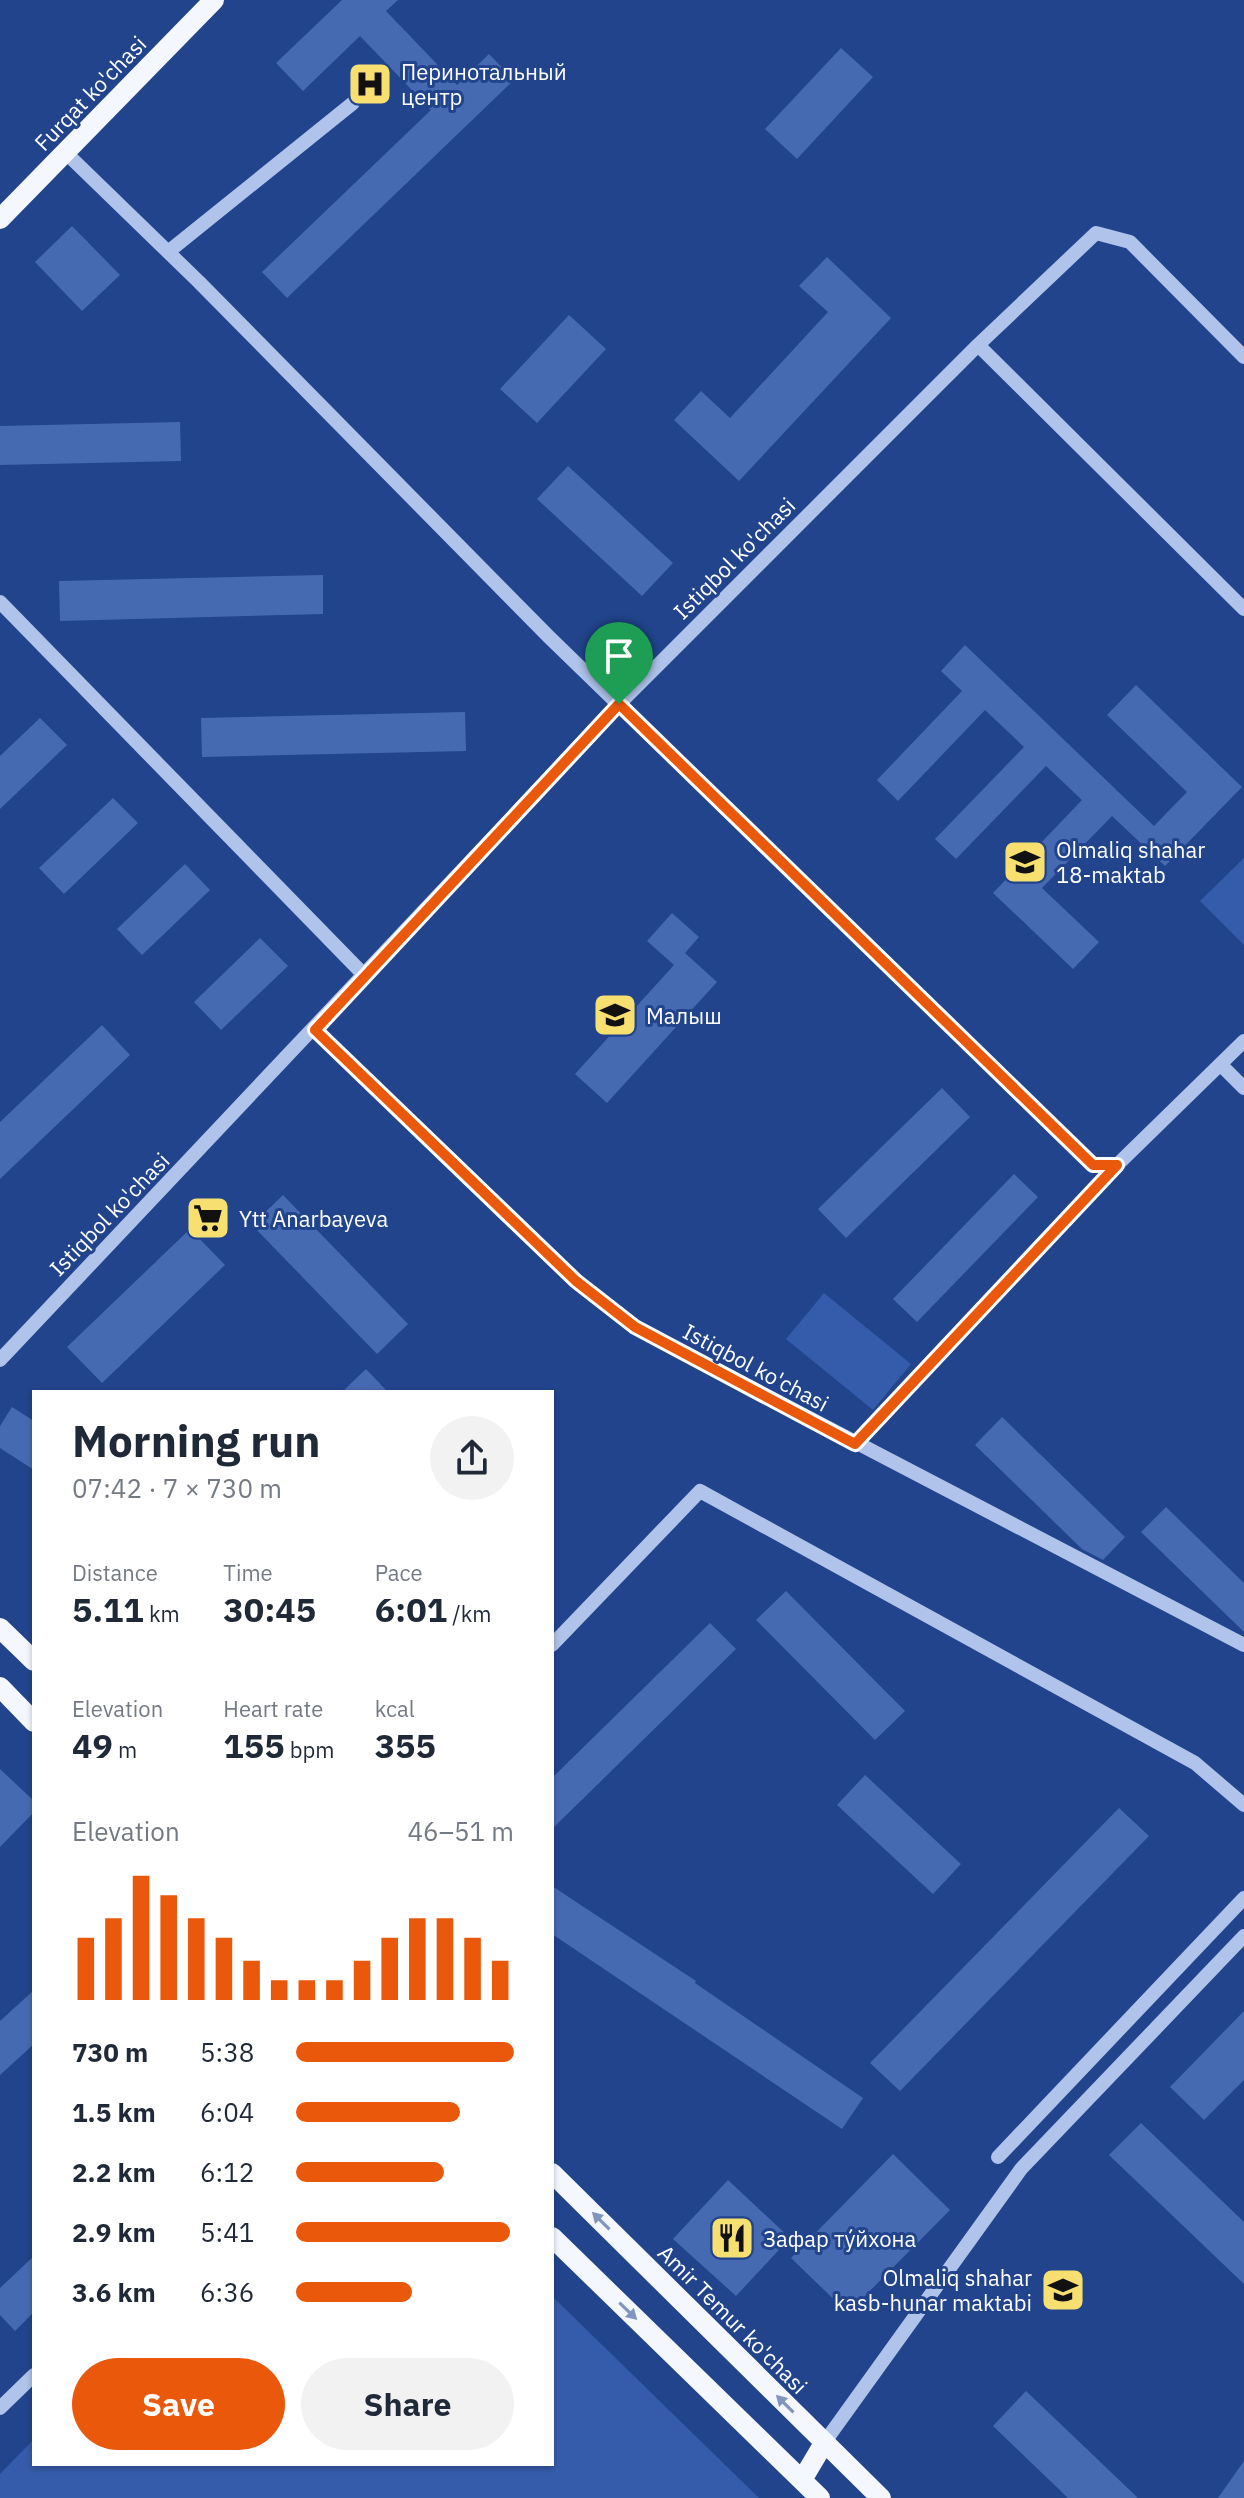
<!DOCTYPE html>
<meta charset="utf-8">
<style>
:root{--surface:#fff;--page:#f2f2f3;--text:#1f2937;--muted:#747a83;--accent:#ea580c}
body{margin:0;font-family:"IBM Plex Sans",sans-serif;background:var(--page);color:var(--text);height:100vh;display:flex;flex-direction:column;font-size:30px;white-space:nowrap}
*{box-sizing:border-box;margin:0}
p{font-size:26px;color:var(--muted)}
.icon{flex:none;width:44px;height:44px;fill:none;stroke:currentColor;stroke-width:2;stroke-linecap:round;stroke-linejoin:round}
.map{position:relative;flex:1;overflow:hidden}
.panel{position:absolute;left:32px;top:1390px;width:522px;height:1076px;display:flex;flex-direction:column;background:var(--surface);border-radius:0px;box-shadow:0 2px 6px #0004}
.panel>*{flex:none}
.pin{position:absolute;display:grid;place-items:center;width:68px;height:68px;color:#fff;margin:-82px -34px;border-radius:50% 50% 50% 0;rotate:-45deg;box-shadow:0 0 8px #0007}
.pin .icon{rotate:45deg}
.round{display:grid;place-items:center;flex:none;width:84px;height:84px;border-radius:42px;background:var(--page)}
.headline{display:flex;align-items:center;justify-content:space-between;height:136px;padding:0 40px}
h1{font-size:44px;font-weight:700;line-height:60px}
.figures{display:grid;grid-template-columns:repeat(3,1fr);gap:12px;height:136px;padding:8px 40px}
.figures div{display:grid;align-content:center}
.figures b{font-size:34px;font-weight:700}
.figures small{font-size:22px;font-weight:400}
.figures p{font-size:22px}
.chart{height:224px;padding:16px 40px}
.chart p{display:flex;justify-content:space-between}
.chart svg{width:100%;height:144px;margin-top:8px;stroke:var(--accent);stroke-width:6}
.action{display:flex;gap:16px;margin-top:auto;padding:16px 40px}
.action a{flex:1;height:92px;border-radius:48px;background:var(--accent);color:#fff;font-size:32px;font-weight:700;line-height:92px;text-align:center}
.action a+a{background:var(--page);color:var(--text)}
ul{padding:0 40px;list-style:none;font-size:26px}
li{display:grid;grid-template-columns:128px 96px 1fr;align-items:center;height:60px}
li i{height:20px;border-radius:10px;background:var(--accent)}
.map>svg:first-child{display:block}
.green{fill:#355caa}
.building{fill:#466ab2}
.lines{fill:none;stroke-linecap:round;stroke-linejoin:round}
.minor{stroke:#afc3eb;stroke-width:14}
.major{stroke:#f4f7fe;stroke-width:20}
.oneway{fill:#8095bf}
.route-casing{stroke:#fff;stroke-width:16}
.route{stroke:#ea580c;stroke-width:10}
.labels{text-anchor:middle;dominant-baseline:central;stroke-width:6;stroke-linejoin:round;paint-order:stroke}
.poi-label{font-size:22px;fill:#fff;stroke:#21448c;text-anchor:start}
.street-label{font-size:22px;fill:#fff;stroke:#21448c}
</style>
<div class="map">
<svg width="1244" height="2498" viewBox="0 0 1244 2498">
<rect width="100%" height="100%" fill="#21448c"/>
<path class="green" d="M 1244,858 L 1244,945 L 1200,901 Z
M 824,1293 L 911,1364 L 873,1410 L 786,1339 Z
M 552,2296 L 759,2498 L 0,2498 L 0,2474 L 34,2439 L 34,2464 L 552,2464 Z"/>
<path class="building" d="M 342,0 L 398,0 L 386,11 L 457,85 L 489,54 L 514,80 L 287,298 L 262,272 L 431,110 L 360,36 L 303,91 L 276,63 Z
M 841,48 L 873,77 L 797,159 L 765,129 Z
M 72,226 L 120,275 L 82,311 L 35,262 Z
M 827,257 L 891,318 L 739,481 L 674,420 L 701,391 L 730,418 L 828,312 L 799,286 Z
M 569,315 L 606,349 L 537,423 L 500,389 Z
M 180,422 L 181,461 L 0,465 L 0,426 Z
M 568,466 L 673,563 L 642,596 L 537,499 Z
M 323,575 L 323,614 L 60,621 L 59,581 Z
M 965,645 L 1154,826 L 1187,792 L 1107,715 L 1136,685 L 1242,787 L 1165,866 L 1112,816 L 1042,888 L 1099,942 L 1073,969 L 993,893 L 1082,800 L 1046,766 L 956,859 L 935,839 L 1024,747 L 985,710 L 898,801 L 877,780 L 962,691 L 941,671 Z
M 465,712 L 466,751 L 202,757 L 201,718 Z
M 40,718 L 67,745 L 0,809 L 0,756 Z
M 113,798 L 138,823 L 64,894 L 39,868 Z
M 185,864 L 210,890 L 142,955 L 117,929 Z
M 672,913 L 699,937 L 685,953 L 717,982 L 607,1103 L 575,1074 L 674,965 L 647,941 Z
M 260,938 L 288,966 L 221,1030 L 194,1002 Z
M 102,1025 L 130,1055 L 0,1179 L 0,1122 Z
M 942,1088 L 970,1117 L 846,1238 L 818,1209 Z
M 1014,1174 L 1038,1197 L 917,1322 L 893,1299 Z
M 283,1195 L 408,1324 L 377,1354 L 252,1225 Z
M 190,1229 L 225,1265 L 102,1383 L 67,1347 Z
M 366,1369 L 388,1392 L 342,1392 Z
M 12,1407 L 34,1421 L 34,1470 L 0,1448 L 0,1426 Z
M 1002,1417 L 1125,1537 L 1103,1560 L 1082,1549 L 975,1445 Z
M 1166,1507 L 1244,1583 L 1244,1632 L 1141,1532 Z
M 786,1591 L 905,1711 L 875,1740 L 756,1620 Z
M 710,1623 L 736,1649 L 552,1829 L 552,1778 Z
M 0,1769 L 34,1801 L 34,1812 L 0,1847 Z
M 865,1775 L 961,1864 L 933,1894 L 837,1805 Z
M 1119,1808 L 1149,1836 L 900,2091 L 870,2063 Z
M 552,1886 L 696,1981 L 695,1983 L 863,2098 L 842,2129 L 552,1934 Z
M 34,1990 L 34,2044 L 0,2075 L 0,2021 Z
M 1244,2011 L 1244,2080 L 1204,2120 L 1170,2087 Z
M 1141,2123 L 1244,2222 L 1244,2284 L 1109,2155 Z
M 893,2154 L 950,2210 L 848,2313 L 791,2258 Z
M 728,2180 L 790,2238 L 736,2296 L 673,2239 Z
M 34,2256 L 34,2312 L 15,2331 L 0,2315 L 0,2288 Z
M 1026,2391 L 1138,2498 L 1068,2498 L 993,2426 Z
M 1244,2461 L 1244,2498 L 1218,2498 Z"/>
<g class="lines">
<path class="minor" d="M 65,152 L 199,282 L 549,637 L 1093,1165 L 1117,1165
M 168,252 L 353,103
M 978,345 L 1244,609
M 0,602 L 365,976
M 315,1030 L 576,1281 L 635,1327 L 1244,1645
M 1221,1065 L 1244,1088
M 0,1360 L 619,704 L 978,345 L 1096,233 L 1130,242 L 1244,357
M 855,1444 L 1117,1165 L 1244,1041
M 552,1645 L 700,1491 L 1195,1763 L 1244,1805
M 998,2157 L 1244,1898
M 0,2408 L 34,2375
M 824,2443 L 1021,2169 L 1244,1936"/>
<path class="major" d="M 0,219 L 214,0
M 0,1628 L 34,1661
M 0,1687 L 34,1722
M 552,2173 L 881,2498
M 552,2237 L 820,2498
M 802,2480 L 824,2443"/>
</g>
<defs><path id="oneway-solid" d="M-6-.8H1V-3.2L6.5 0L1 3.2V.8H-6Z" transform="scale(2)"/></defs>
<g class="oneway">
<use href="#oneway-solid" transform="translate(601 2221) rotate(-135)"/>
<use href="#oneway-solid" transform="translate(628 2311) rotate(44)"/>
<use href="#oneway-solid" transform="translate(785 2404) rotate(-135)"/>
</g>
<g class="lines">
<g class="route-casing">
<path id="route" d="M 619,704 L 1093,1165 L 1117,1165 L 855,1444 L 635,1327 L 576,1281 L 315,1030 Z"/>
</g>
<use href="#route" class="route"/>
</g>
<defs>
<g id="hospital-square" transform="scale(2.3)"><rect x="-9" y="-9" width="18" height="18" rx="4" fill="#f8e070" stroke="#21448c"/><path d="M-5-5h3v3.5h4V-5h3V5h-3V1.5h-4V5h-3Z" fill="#111"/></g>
<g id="school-square" transform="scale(2.3)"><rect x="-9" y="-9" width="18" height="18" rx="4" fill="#f8e070" stroke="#21448c"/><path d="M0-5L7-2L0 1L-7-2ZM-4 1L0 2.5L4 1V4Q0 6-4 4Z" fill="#111"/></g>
<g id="supermarket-square" transform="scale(2.3)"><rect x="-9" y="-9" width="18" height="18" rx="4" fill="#f8e070" stroke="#21448c"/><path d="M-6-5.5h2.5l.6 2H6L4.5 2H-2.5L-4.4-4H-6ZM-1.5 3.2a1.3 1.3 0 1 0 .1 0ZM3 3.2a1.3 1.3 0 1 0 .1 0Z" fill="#111"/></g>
<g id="restaurant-square" transform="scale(2.3)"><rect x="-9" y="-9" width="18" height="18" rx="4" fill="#f8e070" stroke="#21448c"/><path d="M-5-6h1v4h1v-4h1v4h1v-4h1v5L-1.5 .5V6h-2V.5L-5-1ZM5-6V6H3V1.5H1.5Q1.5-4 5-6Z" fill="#111"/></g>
</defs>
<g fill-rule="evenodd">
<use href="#hospital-square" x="370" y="84"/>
<use href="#school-square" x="1025" y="862"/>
<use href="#school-square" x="615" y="1015"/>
<use href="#supermarket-square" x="208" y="1218"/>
<use href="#restaurant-square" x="732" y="2238"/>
<use href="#school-square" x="1063" y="2290"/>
</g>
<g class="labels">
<g class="poi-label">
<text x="401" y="71">Перинотальный<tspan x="401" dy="25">центр</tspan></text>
<text x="1056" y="849">Olmaliq shahar<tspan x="1056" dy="25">18-maktab</tspan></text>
<text x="646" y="1015">Малыш</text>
<text x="239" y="1218">Ytt Anarbayeva</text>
<text x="763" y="2238">Зафар тýйхона</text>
<text x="1032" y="2277" text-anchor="end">Olmaliq shahar<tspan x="1032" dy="25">kasb-hunar maktabi</tspan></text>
</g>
<g class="street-label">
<text transform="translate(90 93) rotate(-46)">Furqat ko'chasi</text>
<text transform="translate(734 558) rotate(-45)">Istiqbol ko'chasi</text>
<text transform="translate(109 1214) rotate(-46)">Istiqbol ko'chasi</text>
<text transform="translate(756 1367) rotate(28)">Istiqbol ko'chasi</text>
<text transform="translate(733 2319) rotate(45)">Amir Temur ko'chasi</text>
</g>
</g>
</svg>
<div class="pin" style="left:619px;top:704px;background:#1e9e55"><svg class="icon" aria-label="arrive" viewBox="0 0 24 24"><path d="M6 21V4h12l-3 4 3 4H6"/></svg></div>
<section class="panel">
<div class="headline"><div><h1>Morning run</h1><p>07:42 · 7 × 730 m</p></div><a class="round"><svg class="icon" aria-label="share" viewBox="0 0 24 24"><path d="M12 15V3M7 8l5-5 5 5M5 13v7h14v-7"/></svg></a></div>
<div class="figures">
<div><p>Distance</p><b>5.11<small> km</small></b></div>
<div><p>Time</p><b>30:45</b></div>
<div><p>Pace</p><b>6:01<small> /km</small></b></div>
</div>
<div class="figures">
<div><p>Elevation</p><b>49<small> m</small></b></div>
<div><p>Heart rate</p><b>155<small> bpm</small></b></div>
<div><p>kcal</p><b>355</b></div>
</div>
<div class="chart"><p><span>Elevation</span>46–51 m</p>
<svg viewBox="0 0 160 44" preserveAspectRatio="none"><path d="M5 44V25M15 44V19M25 44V6M35 44V12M45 44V19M55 44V25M65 44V32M75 44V38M85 44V38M95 44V38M105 44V32M115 44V25M125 44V19M135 44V19M145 44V25M155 44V32"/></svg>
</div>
<ul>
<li><b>730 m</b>5:38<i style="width:100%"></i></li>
<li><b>1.5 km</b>6:04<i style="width:75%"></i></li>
<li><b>2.2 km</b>6:12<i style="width:68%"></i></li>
<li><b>2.9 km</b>5:41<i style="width:98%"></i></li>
<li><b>3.6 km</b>6:36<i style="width:53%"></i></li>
</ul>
<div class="action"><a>Save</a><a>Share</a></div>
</section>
</div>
